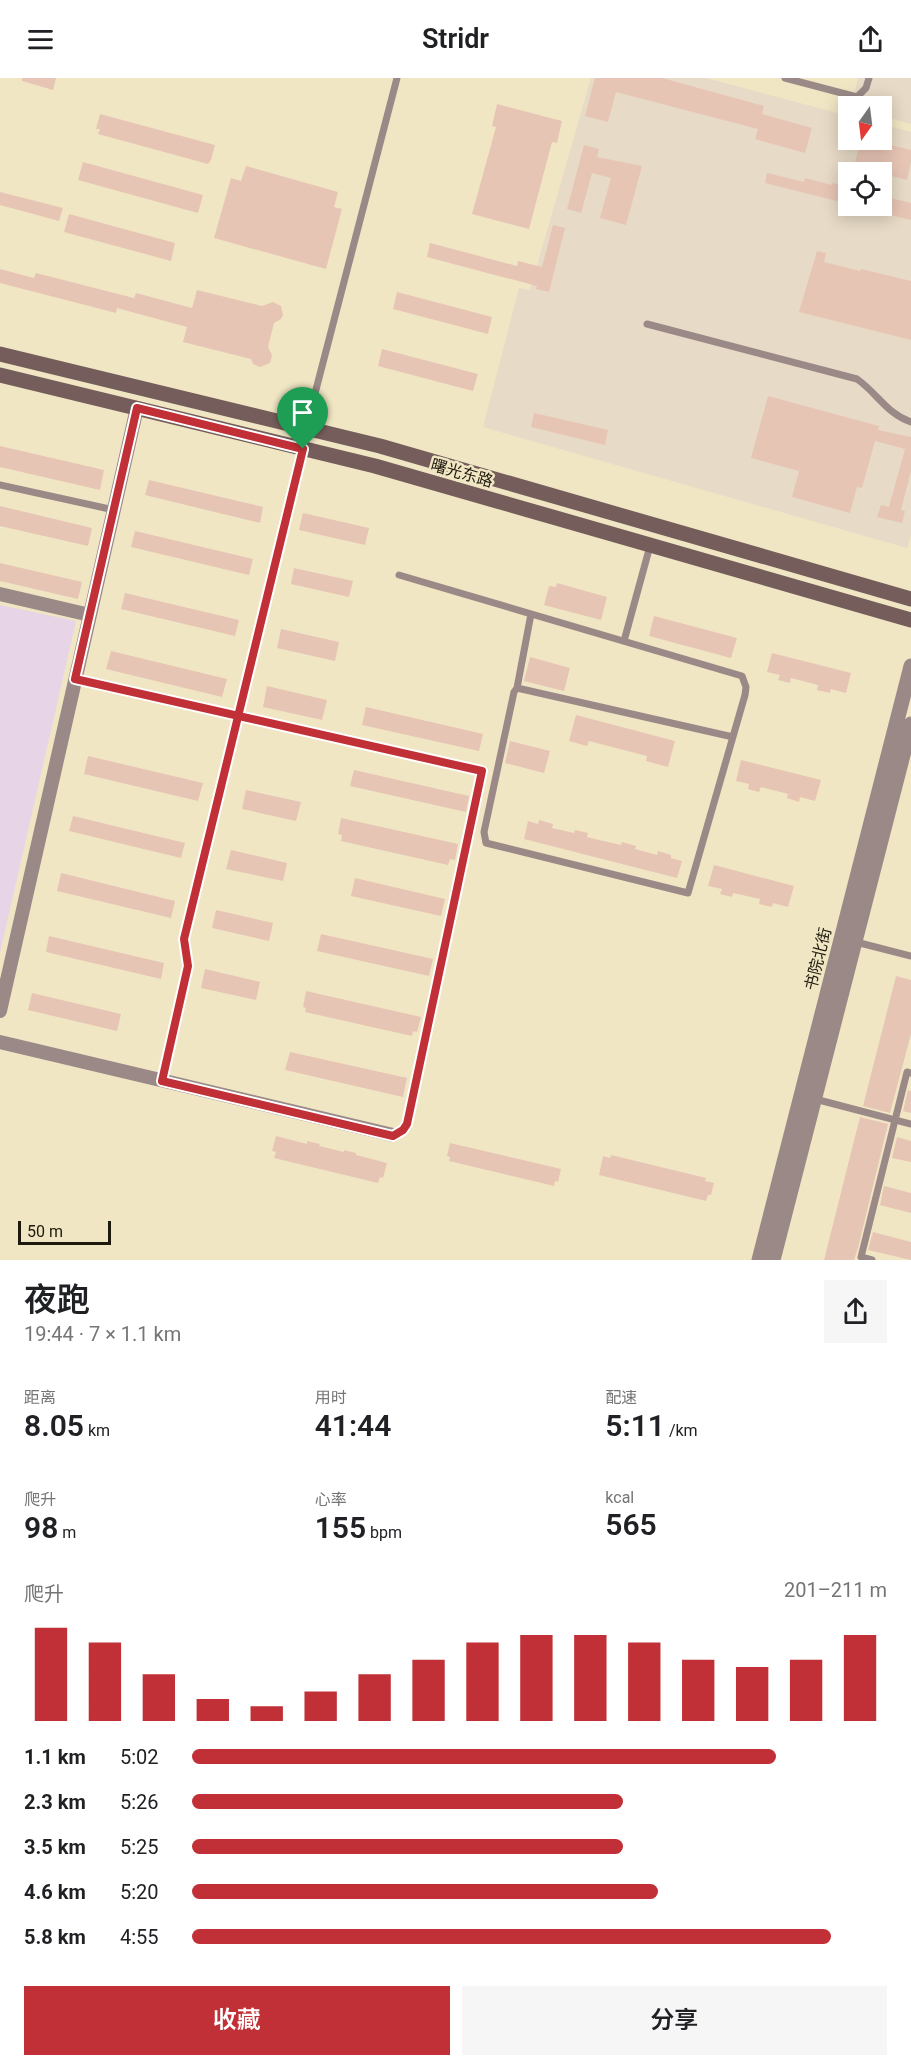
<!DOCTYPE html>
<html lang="zh">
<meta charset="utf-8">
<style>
:root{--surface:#fff;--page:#f6f6f6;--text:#202124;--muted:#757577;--accent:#c03036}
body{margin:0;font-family:Roboto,"Noto Sans SC",sans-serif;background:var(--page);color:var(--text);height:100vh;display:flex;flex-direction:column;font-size:22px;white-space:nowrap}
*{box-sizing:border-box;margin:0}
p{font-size:20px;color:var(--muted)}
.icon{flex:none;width:33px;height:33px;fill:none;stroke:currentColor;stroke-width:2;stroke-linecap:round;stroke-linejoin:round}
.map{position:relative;height:1182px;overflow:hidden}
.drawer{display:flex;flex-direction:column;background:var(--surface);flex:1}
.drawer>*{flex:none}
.needle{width:39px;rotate:194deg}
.controls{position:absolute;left:838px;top:18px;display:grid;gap:12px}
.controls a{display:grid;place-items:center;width:54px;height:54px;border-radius:0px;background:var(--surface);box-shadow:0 3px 15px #0003;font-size:30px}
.scale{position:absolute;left:18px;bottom:15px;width:93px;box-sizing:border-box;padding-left:6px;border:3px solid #1d190d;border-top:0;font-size:16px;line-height:21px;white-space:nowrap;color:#1d190d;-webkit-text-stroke:4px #f0e6c4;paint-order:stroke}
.pin{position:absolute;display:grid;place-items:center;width:51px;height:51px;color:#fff;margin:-62px -26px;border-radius:50% 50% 50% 0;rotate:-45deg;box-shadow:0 0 6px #0007}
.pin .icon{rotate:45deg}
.round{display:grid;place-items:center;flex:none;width:63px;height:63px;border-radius:0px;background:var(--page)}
.overview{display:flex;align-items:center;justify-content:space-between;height:102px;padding:0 24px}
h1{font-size:33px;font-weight:600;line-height:45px}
.stats{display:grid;grid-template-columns:repeat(3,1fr);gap:9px;height:102px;padding:6px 24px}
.stats div{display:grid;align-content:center}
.stats b{font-size:30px;font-weight:600}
.stats small{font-size:16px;font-weight:400}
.stats p{font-size:16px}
.chart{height:168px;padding:12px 24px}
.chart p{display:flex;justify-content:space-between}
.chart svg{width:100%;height:108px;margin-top:6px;stroke:var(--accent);stroke-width:6}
.primary-button{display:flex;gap:12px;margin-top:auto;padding:12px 24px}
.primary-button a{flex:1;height:69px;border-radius:0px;background:var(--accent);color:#fff;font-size:24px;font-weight:600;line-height:69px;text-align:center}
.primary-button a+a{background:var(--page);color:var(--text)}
ul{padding:0 24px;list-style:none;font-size:20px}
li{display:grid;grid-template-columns:96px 72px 1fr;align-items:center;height:45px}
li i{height:15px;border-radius:8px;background:var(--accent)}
header{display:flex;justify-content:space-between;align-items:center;height:78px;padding:0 24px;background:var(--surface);font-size:27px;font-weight:600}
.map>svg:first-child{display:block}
.commercial{fill:#e7dac6;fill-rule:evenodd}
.education{fill:#e7d5e7}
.building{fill:#e7c5b5}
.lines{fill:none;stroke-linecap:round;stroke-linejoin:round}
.service{stroke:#9a8987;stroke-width:7}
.minor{stroke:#9a8987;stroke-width:14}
.tertiary{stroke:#9a8987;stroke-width:15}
.secondary{stroke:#745d5a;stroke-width:15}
.route-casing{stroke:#fff;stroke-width:12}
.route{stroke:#c03036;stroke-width:8}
.labels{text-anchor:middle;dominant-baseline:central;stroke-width:5;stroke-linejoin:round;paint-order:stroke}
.street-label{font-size:16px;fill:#1d190d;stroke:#f0e6c4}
</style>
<header><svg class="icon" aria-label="menu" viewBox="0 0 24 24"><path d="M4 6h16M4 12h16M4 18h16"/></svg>Stridr<svg class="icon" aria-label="share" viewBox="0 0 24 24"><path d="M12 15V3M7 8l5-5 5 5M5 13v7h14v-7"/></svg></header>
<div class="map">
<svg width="911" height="1182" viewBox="0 0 911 1182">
<rect width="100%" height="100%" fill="#f0e6c4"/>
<path class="commercial" d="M 591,0 L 706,0 L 849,38 L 849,62 L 882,62 L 882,46 L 911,54 L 911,457 L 907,470 L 483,349 L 519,210 L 530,212 ZM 849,94 L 882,94 L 882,128 L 849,128 Z
M 858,0 L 911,0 L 911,46 L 882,38 L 882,28 L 851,28 Z"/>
<path class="education" d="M 0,527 L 76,543 L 0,875 Z"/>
<path class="building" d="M 22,0 L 56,0 L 53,12 L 22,3 Z
M 595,0 L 662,0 L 764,28 L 762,36 L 812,50 L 805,75 L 755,61 L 758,51 L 616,14 L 608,44 L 585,38 Z
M 497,26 L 562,43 L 557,65 L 552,64 L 529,151 L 472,136 L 496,49 L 492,48 Z
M 100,36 L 215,67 L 211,82 L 208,86 L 98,56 L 100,51 L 96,51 Z
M 861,62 L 870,62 L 911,72 L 911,84 L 907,102 L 854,88 Z
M 584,67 L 599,71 L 597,79 L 642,88 L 626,147 L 600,140 L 611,100 L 592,95 L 581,135 L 567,131 Z
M 83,84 L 203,117 L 198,135 L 78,102 Z
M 246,88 L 338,114 L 334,129 L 342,131 L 326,191 L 214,160 L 231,100 L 241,103 Z
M 767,95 L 804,104 L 805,100 L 832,107 L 832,105 L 849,109 L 849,126 L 765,105 Z
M 0,114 L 63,130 L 59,143 L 0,127 Z
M 882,118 L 911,125 L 911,142 L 882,135 Z
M 69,136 L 175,165 L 171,183 L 64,154 Z
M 553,147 L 565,150 L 549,214 L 536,211 L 537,208 L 427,179 L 430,165 L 517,188 L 518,183 L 542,189 Z
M 817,173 L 826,175 L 824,184 L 860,193 L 861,191 L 911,203 L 911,262 L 799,234 Z
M 0,191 L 34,200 L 36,195 L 134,220 L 136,215 L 192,230 L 197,212 L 262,228 L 273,224 L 281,228 L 283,237 L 281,241 L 274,245 L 268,269 L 272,277 L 270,285 L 260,289 L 253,286 L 251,281 L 183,264 L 187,249 L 117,230 L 116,235 L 0,205 Z
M 397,214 L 492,239 L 488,256 L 393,231 Z
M 382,271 L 478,296 L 473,313 L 378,288 Z
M 768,318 L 879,348 L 878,352 L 911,359 L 911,393 L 901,432 L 905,433 L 902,445 L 877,439 L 881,427 L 889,429 L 905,371 L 875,363 L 862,410 L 857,409 L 850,435 L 792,419 L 799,393 L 751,380 Z
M 534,335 L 608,352 L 605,367 L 531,349 Z
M 0,368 L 104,392 L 100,412 L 0,389 Z
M 149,402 L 263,429 L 260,445 L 145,417 Z
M 0,428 L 92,450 L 88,468 L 0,448 Z
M 303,435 L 369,450 L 365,467 L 299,452 Z
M 135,453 L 253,481 L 249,497 L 131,469 Z
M 0,485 L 82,504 L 78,521 L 0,503 Z
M 294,490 L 353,503 L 349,519 L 291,506 Z
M 557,505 L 607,519 L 601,542 L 544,527 L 549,508 L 556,509 Z
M 125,515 L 239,542 L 235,558 L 121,531 Z
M 654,538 L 737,560 L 731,580 L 649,558 Z
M 281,551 L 339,564 L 335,583 L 277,570 Z
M 111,573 L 227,601 L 222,619 L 106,591 Z
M 772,575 L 851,595 L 846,615 L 831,611 L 830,615 L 817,612 L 818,607 L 791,600 L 790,605 L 778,602 L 780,597 L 767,594 Z
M 530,579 L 570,590 L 564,613 L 524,603 Z
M 267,608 L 327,622 L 322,642 L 263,629 Z
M 366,629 L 483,656 L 479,673 L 362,647 Z
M 576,637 L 675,663 L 668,689 L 646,683 L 647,678 L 589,663 L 587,668 L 569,663 Z
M 510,663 L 550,673 L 544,695 L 505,685 Z
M 88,678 L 203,705 L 198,723 L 84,696 Z
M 741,682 L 821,702 L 815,723 L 800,719 L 799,724 L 787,720 L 788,716 L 761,709 L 759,714 L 748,711 L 749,706 L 736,703 Z
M 354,692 L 469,718 L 466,734 L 350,708 Z
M 246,712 L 301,724 L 296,743 L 242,731 Z
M 73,738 L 185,765 L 181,780 L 69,753 Z
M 341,740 L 458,766 L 455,782 L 450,781 L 448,787 L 341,763 L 342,757 L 338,756 Z
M 539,742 L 553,746 L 552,750 L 574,755 L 575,752 L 588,755 L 587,759 L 599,762 L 621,767 L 622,764 L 636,768 L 635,771 L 657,777 L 658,773 L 671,777 L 671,780 L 682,783 L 677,800 L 524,761 L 528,743 L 538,746 Z
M 231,772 L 287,785 L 283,803 L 226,791 Z
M 714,787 L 794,808 L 788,829 L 773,825 L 772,829 L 759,826 L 760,821 L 733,815 L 732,819 L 720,816 L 722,811 L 708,808 Z
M 61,795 L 175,823 L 171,840 L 57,813 Z
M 355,800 L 445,821 L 441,838 L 351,818 Z
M 216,832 L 273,845 L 269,863 L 212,850 Z
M 321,856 L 433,881 L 429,898 L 317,873 Z
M 49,858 L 164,885 L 161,901 L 46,874 Z
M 205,891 L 260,904 L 256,922 L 201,910 Z
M 896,898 L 911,902 L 911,956 L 890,1035 L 863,1028 Z
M 306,913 L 421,939 L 417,954 L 413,953 L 412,958 L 305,934 L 306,930 L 303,929 Z
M 32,915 L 121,936 L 117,953 L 28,932 Z
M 290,974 L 407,1000 L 403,1019 L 285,992 Z
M 908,1012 L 911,1013 L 911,1035 L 903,1033 Z
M 860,1039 L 888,1046 L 858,1170 L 854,1182 L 824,1182 Z
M 276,1058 L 307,1066 L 307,1063 L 320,1066 L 319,1068 L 344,1074 L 344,1072 L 356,1075 L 356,1077 L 387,1085 L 383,1100 L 380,1099 L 378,1105 L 274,1080 L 276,1074 L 272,1073 Z
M 897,1059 L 911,1063 L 911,1084 L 892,1080 Z
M 450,1065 L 561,1091 L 558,1104 L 555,1103 L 554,1108 L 449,1083 L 450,1079 L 447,1078 Z
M 611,1077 L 706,1100 L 705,1103 L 714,1105 L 711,1117 L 708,1117 L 706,1123 L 599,1097 L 603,1078 L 610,1080 Z
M 884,1108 L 911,1115 L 911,1135 L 880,1127 Z
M 873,1154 L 911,1164 L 911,1182 L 868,1172 Z"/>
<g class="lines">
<path class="service" d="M 785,0 L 857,19 L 866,10 L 869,0
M 647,246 L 857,301 C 877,315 887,336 911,344
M 306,350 L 397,0
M 0,407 L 114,432
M 399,497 L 742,598 L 746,609 L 745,617 L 688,815 L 486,765 L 484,754 L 514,614 L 517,610 L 733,659
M 624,563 L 650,468
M 75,601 L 482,693 L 407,1046 L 403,1052 L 393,1057
M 517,610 L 531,536
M 856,864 L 911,878
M 162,1003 L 188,888 L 184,861 L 302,371
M 815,1021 L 911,1046
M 872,1182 L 861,1179 L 907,994 L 911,995"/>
<path class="minor" d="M 0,516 L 90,537
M 0,933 L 137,330
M 0,964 L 393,1057"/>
<path class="tertiary" d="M 759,1182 L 911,588
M 773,1182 L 911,646"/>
<path class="secondary" d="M 0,276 L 380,368 L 911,521
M 0,297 L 375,388 L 911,542"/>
</g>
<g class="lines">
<g class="route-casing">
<path id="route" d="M 303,371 L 184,861 L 188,888 L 162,1003 L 393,1058 L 403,1052 L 407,1046 L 482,693 L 75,601 L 137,330 L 303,371"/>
</g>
<use href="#route" class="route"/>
</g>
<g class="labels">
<g class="street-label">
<text transform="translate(462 395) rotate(16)">曙光东路</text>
<text transform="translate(818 881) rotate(-76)">书院北街</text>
</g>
</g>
</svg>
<div class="controls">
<a><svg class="needle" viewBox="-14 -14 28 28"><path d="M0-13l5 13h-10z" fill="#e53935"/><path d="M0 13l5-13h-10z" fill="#757577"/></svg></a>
<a><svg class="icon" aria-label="locate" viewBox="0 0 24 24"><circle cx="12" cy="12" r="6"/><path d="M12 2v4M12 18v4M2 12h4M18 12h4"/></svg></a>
</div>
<div class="scale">50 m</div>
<div class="pin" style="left:303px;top:371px;background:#1e9e55"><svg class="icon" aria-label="arrive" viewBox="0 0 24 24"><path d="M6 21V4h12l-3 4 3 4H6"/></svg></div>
</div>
<section class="drawer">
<div class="overview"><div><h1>夜跑</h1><p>19:44 · 7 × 1.1 km</p></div><a class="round"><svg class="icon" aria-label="share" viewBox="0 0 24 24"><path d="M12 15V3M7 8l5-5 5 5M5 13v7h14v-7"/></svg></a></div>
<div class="stats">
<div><p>距离</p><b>8.05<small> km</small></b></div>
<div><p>用时</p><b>41:44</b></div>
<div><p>配速</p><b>5:11<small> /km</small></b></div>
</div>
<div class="stats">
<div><p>爬升</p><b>98<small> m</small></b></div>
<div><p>心率</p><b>155<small> bpm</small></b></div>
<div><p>kcal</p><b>565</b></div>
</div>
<div class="chart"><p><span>爬升</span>201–211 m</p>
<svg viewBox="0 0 160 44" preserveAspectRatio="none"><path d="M5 44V6M15 44V12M25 44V25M35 44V35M45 44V38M55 44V32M65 44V25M75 44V19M85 44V12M95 44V9M105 44V9M115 44V12M125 44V19M135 44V22M145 44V19M155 44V9"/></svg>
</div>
<ul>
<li><b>1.1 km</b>5:02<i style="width:84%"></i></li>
<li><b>2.3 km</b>5:26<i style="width:62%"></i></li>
<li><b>3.5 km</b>5:25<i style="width:62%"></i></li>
<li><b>4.6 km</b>5:20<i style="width:67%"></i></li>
<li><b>5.8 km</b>4:55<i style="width:92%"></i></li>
</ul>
<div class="primary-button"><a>收藏</a><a>分享</a></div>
</section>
